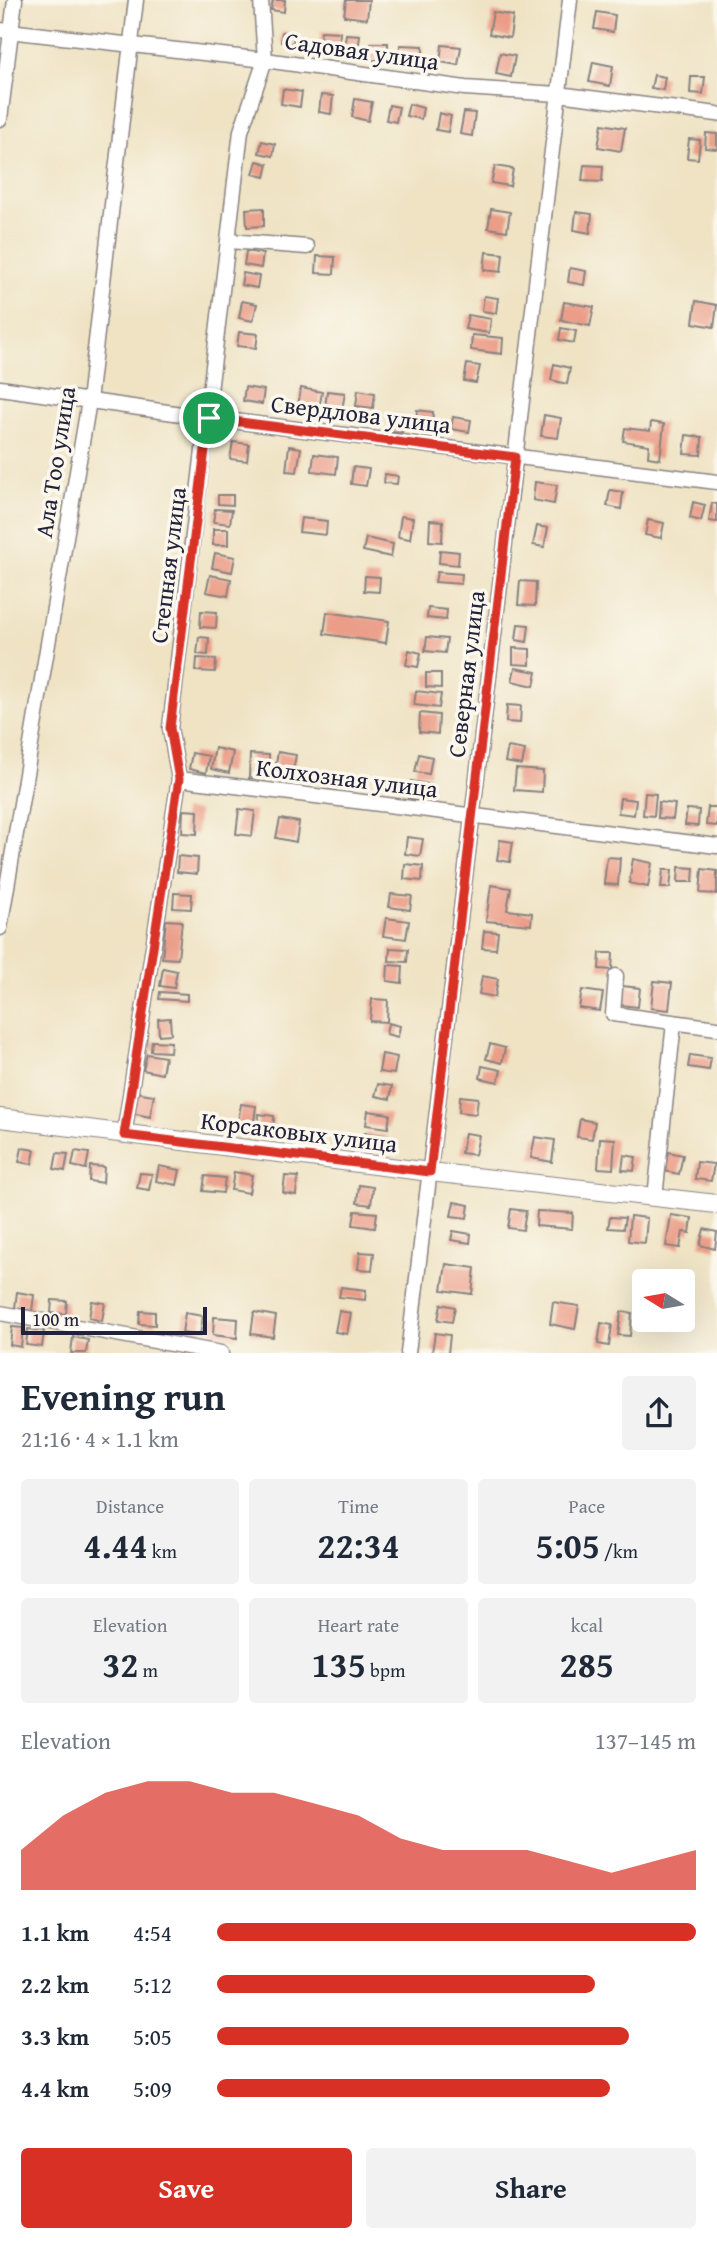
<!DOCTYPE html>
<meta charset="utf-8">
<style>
:root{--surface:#fff;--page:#f2f2f3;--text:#1f2937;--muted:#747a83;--accent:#d93025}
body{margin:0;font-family:"Gentium Book Plus",serif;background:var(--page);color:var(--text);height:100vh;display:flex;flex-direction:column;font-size:26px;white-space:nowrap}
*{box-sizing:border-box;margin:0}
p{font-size:23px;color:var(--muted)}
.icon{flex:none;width:38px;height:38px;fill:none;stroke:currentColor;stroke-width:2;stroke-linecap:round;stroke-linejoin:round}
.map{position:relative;height:1353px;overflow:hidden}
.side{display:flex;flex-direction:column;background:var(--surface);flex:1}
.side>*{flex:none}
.needle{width:46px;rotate:281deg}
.buttons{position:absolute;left:632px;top:1269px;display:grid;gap:14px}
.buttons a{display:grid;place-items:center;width:63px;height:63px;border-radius:7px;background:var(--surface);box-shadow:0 7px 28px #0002;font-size:35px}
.scale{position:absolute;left:21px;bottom:18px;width:186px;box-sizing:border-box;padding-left:7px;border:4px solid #22223b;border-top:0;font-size:19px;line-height:24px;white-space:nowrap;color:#22223b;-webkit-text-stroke:5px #fbf7ec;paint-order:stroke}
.pin{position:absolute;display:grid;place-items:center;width:60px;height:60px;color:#fff;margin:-30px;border:4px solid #fff;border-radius:50%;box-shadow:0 2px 7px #0007}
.round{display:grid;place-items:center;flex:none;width:74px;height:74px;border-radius:7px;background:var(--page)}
.summary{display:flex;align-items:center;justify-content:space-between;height:119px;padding:0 21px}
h1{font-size:38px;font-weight:800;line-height:52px}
.figures{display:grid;grid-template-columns:repeat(3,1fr);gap:10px;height:119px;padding:7px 21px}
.figures div{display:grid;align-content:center;border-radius:7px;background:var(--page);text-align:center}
.figures b{font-size:35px;font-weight:800}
.figures small{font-size:19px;font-weight:400}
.figures p{font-size:19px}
.chart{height:196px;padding:14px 21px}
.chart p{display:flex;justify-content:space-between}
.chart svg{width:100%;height:126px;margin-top:7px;fill:var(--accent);opacity:.7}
.cta{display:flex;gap:14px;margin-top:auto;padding:14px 21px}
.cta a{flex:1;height:80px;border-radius:7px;background:var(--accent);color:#fff;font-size:28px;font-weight:800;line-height:80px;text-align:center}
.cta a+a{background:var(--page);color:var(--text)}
ul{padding:0 21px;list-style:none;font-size:23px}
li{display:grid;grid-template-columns:112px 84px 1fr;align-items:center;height:52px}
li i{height:18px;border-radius:9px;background:var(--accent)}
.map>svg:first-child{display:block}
.building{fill:#eb9d88}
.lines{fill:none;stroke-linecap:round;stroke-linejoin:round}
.minor-casing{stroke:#888280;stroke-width:17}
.tertiary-casing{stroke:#888280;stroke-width:20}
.minor{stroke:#fff;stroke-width:14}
.tertiary{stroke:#fff;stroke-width:18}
.route-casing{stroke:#fff;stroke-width:14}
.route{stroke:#d93025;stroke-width:9}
.labels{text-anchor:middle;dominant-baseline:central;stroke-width:7;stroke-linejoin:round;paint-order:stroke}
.street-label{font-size:24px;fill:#22223b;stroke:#fbf7ec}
</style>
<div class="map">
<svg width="717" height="1353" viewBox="0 0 717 1353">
<rect width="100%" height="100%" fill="#fbf7ec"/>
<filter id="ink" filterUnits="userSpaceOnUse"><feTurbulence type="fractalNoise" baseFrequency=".0143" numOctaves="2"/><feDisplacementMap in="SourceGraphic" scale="14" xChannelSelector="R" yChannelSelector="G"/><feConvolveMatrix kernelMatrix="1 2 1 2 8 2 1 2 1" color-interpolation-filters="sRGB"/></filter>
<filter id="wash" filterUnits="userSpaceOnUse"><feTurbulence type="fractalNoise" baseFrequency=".00686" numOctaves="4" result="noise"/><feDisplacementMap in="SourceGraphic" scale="28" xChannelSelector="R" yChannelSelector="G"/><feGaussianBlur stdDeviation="1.57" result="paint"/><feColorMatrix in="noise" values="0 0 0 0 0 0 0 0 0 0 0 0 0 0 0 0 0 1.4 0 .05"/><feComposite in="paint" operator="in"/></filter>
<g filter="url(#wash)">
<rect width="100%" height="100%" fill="#efe3c4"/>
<g id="blocks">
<path class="building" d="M 273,0 L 285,0 L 284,12 L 271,10 Z
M 346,0 L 369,0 L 367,19 L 344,16 Z
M 493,12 L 513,16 L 510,38 L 489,34 Z
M 597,12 L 615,15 L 613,32 L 594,29 Z
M 321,31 L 340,32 L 339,48 L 319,47 Z
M 282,32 L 294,33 L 293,43 L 281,42 Z
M 346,34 L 360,35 L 358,51 L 344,50 Z
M 371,43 L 388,43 L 388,60 L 370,60 Z
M 400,45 L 423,46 L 423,59 L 399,58 Z
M 442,45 L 461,47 L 458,65 L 440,62 Z
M 500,53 L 515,56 L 511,77 L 496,74 Z
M 593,62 L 613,66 L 610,86 L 589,82 Z
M 654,75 L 665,77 L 663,90 L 651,88 Z
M 691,77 L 705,77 L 703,94 L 690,93 Z
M 283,89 L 302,92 L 300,107 L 281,104 Z
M 321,95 L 333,96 L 331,114 L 319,112 Z
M 355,99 L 372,102 L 368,121 L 352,117 Z
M 409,104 L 423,108 L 421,119 L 406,116 Z
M 389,105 L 399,107 L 396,122 L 386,120 Z
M 464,112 L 475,113 L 472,136 L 460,134 Z
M 439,113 L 451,116 L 448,132 L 436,130 Z
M 602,124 L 625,128 L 621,151 L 598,147 Z
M 706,133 L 717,134 L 717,149 L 705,148 Z
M 689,139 L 700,140 L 698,159 L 687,158 Z
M 262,141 L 275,144 L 273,156 L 259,153 Z
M 257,161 L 268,164 L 265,177 L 253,174 Z
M 584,165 L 603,166 L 602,182 L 582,181 Z
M 495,166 L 513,169 L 510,186 L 491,183 Z
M 264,208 L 264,226 L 247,227 L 246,209 Z
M 491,209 L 510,212 L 507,231 L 488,228 Z
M 576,212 L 592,214 L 590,233 L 574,230 Z
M 246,251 L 263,254 L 261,268 L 244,265 Z
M 486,252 L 503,254 L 501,272 L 484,270 Z
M 317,256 L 335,257 L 334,274 L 316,273 Z
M 570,268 L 586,271 L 584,285 L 568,282 Z
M 243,273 L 259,276 L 257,288 L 241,285 Z
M 484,296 L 498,298 L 496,313 L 482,311 Z
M 242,301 L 257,304 L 253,321 L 239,318 Z
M 696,301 L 717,305 L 714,327 L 693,323 Z
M 564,302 L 594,307 L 590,326 L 561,320 Z
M 468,315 L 491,319 L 489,333 L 465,329 Z
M 561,328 L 576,331 L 574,343 L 559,340 Z
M 239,332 L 258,334 L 256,348 L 237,346 Z
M 472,335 L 503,338 L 502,354 L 471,350 Z
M 467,364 L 480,366 L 476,383 L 464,381 Z
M 554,364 L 570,368 L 567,384 L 551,380 Z
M 245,387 L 264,390 L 262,404 L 243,401 Z
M 301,388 L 322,392 L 319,409 L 298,406 Z
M 358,390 L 375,393 L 373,408 L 356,406 Z
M 327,391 L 345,393 L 342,410 L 325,408 Z
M 417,410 L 433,412 L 432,426 L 416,424 Z
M 393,414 L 405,416 L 402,433 L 391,432 Z
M 544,415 L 561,418 L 558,438 L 541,436 Z
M 453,417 L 471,420 L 469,432 L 451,429 Z
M 651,422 L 664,424 L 660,459 L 648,457 L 649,445 L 623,441 L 625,428 L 650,431 Z
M 686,435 L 702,437 L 701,455 L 684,454 Z
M 233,442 L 249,444 L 247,461 L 230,459 Z
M 289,446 L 301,448 L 297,472 L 286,471 Z
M 314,454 L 338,457 L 336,474 L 312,471 Z
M 353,467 L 369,469 L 366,486 L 351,484 Z
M 385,474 L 398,476 L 397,484 L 384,483 Z
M 535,482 L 557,485 L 554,504 L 533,500 Z
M 610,490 L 623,492 L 621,509 L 607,506 Z
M 218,495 L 233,495 L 233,505 L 218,504 Z
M 693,502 L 705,505 L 701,521 L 690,518 Z
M 712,503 L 717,504 L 717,522 L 709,521 Z
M 215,509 L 232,510 L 230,524 L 213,522 Z
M 401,516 L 413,518 L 410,539 L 398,537 Z
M 301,518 L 327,521 L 326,535 L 299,532 Z
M 430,520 L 443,521 L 442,542 L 429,541 Z
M 648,520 L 664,523 L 661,538 L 645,535 Z
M 537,526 L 548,528 L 544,547 L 533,545 Z
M 213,529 L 228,529 L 228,545 L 213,545 Z
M 366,538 L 393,544 L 391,557 L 363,551 Z
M 440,550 L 459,552 L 458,565 L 439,563 Z
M 215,553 L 235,557 L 232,572 L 212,568 Z
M 437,572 L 462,574 L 461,584 L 435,582 Z
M 210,575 L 231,579 L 228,596 L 206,592 Z
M 365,576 L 380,577 L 379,592 L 364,591 Z
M 520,581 L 536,582 L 535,606 L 518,605 Z
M 428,608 L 447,610 L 446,620 L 427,618 Z
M 201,611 L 217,612 L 216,628 L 200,627 Z
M 327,612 L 389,621 L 386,643 L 324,634 Z
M 518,624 L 529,625 L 527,642 L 516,640 Z
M 199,637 L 209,638 L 208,655 L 197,654 Z
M 427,637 L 447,639 L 445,653 L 425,651 Z
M 513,648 L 530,649 L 530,665 L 513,664 Z
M 409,650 L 421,653 L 418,667 L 406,665 Z
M 197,658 L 216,659 L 215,672 L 196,671 Z
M 515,668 L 537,672 L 534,686 L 512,681 Z
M 426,673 L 441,673 L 441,688 L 426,687 Z
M 416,691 L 441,694 L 439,708 L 414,705 Z
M 507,705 L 521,706 L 520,723 L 506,722 Z
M 420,713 L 439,715 L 438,734 L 419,732 Z
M 508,747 L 525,750 L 522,765 L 505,762 Z
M 215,748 L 233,752 L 229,773 L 211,769 Z
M 278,752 L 296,755 L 293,771 L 275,768 Z
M 192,753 L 209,756 L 206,773 L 189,769 Z
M 250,754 L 269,755 L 267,779 L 249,778 Z
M 419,754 L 432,757 L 429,774 L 415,772 Z
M 516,769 L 543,771 L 542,792 L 514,790 Z
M 327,771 L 338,773 L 335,791 L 325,790 Z
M 411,781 L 433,785 L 430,802 L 408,798 Z
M 645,793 L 656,794 L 654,816 L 643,815 Z
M 620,798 L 636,800 L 634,815 L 618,813 Z
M 659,802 L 675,804 L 673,819 L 658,818 Z
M 708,807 L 717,807 L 717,826 L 706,825 Z
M 239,809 L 255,811 L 252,836 L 236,834 Z
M 687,809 L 699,810 L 698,826 L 685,825 Z
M 183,810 L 198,811 L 197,834 L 182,833 Z
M 280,819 L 299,822 L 296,842 L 276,838 Z
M 407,837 L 423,839 L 420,856 L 405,854 Z
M 500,840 L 513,842 L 510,862 L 497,860 Z
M 178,856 L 198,858 L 197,874 L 177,872 Z
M 607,857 L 620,858 L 618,885 L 604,884 Z
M 633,859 L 652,863 L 648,887 L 629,883 Z
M 405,864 L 423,866 L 422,881 L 404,879 Z
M 679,867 L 694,868 L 693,882 L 678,882 Z
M 702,869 L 717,871 L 717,894 L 700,893 Z
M 663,870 L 672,870 L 670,888 L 661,888 Z
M 491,885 L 511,888 L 507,910 L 532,913 L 531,925 L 486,921 Z
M 174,893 L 192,894 L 191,909 L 173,908 Z
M 391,894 L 412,896 L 410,910 L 389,907 Z
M 386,918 L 409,921 L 406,939 L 383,936 Z
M 166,920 L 182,921 L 178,959 L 162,958 Z
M 484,931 L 498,932 L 496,949 L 482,948 Z
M 390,948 L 408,949 L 407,962 L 389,961 Z
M 600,953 L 613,953 L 612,970 L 599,969 Z
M 388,965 L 403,966 L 402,983 L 387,981 Z
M 163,968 L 177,971 L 174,988 L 160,986 Z
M 482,976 L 498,979 L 495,997 L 479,994 Z
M 654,981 L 672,983 L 669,1010 L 651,1008 Z
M 622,986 L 640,988 L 638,1007 L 620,1005 Z
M 582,990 L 603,993 L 600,1011 L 579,1008 Z
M 160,992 L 187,994 L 187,1001 L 159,999 Z
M 372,999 L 388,1000 L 387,1022 L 370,1021 Z
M 170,1018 L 171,1034 L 159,1035 L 158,1019 Z
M 388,1023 L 400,1026 L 398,1037 L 386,1034 Z
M 152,1041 L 171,1042 L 170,1052 L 151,1051 Z
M 490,1044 L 505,1048 L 502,1063 L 486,1059 Z
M 147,1054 L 165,1057 L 162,1074 L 143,1070 Z
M 382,1054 L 397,1057 L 394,1074 L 379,1072 Z
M 690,1055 L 711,1058 L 709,1070 L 688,1067 Z
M 482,1066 L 501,1070 L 498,1082 L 480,1078 Z
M 378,1084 L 392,1086 L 390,1099 L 375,1096 Z
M 135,1092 L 154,1095 L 150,1117 L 131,1113 Z
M 460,1096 L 478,1098 L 476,1114 L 459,1112 Z
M 241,1104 L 256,1106 L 253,1130 L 237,1127 Z
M 368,1111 L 390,1114 L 388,1128 L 366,1125 Z
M 259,1114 L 274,1116 L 273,1131 L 257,1129 Z
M 580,1119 L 595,1122 L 592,1139 L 577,1137 Z
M 365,1133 L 387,1136 L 385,1153 L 362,1149 Z
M 465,1133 L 479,1135 L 475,1155 L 461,1153 Z
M 535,1137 L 555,1140 L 552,1162 L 531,1158 Z
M 600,1138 L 615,1139 L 613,1169 L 598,1168 Z
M 22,1148 L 35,1150 L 32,1164 L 19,1162 Z
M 75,1151 L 89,1153 L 86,1169 L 72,1166 Z
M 668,1152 L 683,1155 L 679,1174 L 664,1171 Z
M 57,1153 L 68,1154 L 65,1171 L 54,1169 Z
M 624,1155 L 636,1157 L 634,1171 L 622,1170 Z
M 697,1162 L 714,1164 L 711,1181 L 695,1179 Z
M 90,1166 L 104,1167 L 103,1183 L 89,1181 Z
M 159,1166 L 180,1170 L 177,1185 L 156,1181 Z
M 234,1172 L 252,1175 L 249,1193 L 231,1190 Z
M 140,1173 L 152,1174 L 149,1190 L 137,1188 Z
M 205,1176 L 225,1178 L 223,1193 L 203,1191 Z
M 285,1176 L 298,1177 L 296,1195 L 283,1193 Z
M 359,1185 L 373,1187 L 371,1205 L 357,1203 Z
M 454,1202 L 469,1205 L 467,1218 L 451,1216 Z
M 511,1209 L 526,1211 L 523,1230 L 508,1228 Z
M 355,1211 L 377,1213 L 375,1228 L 353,1225 Z
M 537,1211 L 573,1213 L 572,1229 L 536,1226 Z
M 671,1215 L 692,1218 L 690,1233 L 683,1232 L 680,1248 L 666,1246 Z
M 630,1216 L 647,1218 L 645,1243 L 628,1241 Z
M 610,1217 L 625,1218 L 623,1229 L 608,1228 Z
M 704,1229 L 717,1232 L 715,1249 L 700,1245 Z
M 453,1231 L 471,1234 L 470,1243 L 451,1240 Z
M 360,1252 L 374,1253 L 372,1270 L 358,1269 Z
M 446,1264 L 475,1268 L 472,1294 L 442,1290 Z
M 341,1287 L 366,1290 L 365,1300 L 339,1297 Z
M 17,1292 L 34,1295 L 32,1311 L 15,1308 Z
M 52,1300 L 67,1301 L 66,1314 L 51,1313 Z
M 92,1301 L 105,1303 L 102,1321 L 89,1318 Z
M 553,1302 L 579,1306 L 575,1329 L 550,1324 Z
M 441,1304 L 455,1307 L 452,1322 L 438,1320 Z
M 140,1311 L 155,1312 L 155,1325 L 139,1324 Z
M 339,1311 L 351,1313 L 347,1334 L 335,1332 Z
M 254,1312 L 276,1316 L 273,1337 L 251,1334 Z
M 621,1312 L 632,1313 L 630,1336 L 618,1335 Z
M 185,1313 L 203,1316 L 200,1336 L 182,1333 Z
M 214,1317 L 238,1319 L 237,1338 L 213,1335 Z
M 601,1323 L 612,1325 L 609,1346 L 598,1344 Z
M 12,1327 L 23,1328 L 21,1347 L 10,1345 Z
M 28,1329 L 44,1331 L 42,1347 L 26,1345 Z
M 435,1333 L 450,1335 L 448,1353 L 432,1352 Z
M 73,1337 L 88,1340 L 86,1353 L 71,1353 Z"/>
</g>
</g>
<g filter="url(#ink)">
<use href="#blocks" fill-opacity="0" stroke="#888280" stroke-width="2"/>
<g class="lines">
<g class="minor-casing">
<path id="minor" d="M 0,30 L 265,60 L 465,88 L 558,94 L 717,114
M 0,119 L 15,0
M 229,241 L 307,247
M 0,388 L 209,418 L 717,482
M 179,779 L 717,846
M 0,928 L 89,401 L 136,0
M 616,976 L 613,1014 L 717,1028
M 124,1135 L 179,779 L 170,728 L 241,131 L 265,60 L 261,0
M 655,1197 L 674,1023
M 0,1313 L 221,1353
M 408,1353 L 570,0"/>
</g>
<g class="tertiary-casing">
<path id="tertiary" d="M 0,1118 L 430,1172 L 717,1204"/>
</g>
<use href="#minor" class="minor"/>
<use href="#tertiary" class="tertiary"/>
</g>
</g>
<g class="lines" filter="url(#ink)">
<g class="route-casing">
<path id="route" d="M 209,418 L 515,457 L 430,1172 L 124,1135 L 179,779 L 170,728 Z"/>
</g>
<use href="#route" class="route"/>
</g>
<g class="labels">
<g class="street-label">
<text transform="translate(362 51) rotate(8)">Садовая улица</text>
<text transform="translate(361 414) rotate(7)">Свердлова улица</text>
<text transform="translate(55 462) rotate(-81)">Ала Тоо улица</text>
<text transform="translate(168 565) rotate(-83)">Степная улица</text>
<text transform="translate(466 674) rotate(-83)">Северная улица</text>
<text transform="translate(347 778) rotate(7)">Колхозная улица</text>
<text transform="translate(299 1132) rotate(7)">Корсаковых улица</text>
</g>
</g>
</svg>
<div class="buttons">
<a><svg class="needle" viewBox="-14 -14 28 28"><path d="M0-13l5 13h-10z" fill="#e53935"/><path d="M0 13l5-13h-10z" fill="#747a83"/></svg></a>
</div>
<div class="scale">100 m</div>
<div class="pin" style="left:209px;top:418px;background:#1e9e55"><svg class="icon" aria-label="arrive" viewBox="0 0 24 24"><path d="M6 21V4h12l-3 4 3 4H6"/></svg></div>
</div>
<section class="side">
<div class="summary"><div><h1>Evening run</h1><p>21:16 · 4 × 1.1 km</p></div><a class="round"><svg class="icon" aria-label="share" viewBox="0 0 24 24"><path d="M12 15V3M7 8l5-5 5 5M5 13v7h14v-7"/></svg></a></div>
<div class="figures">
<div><p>Distance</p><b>4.44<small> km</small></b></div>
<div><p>Time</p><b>22:34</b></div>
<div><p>Pace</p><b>5:05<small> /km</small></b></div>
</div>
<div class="figures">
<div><p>Elevation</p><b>32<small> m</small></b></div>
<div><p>Heart rate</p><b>135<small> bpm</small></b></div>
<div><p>kcal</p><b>285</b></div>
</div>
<div class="chart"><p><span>Elevation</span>137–145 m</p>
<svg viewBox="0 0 160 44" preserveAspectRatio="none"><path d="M0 44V30L10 18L20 10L30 6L40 6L50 10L60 10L70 14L80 18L90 26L100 30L110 30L120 30L130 34L140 38L150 34L160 30V44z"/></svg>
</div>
<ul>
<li><b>1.1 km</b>4:54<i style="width:100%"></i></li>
<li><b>2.2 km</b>5:12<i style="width:79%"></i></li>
<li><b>3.3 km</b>5:05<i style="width:86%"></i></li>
<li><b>4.4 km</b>5:09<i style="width:82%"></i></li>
</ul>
<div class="cta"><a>Save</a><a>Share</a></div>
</section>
